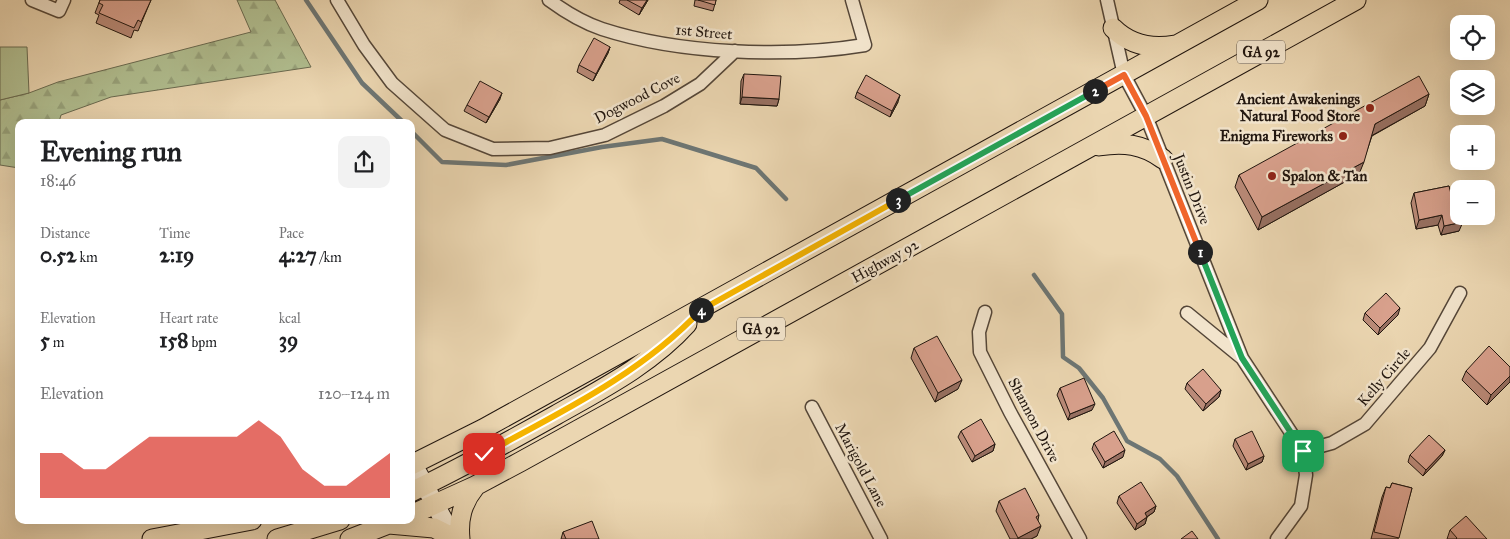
<!DOCTYPE html>
<meta charset="utf-8">
<style>
:root{--surface:#fff;--page:#f2f2f2;--text:#202124;--muted:#757577;--accent:#d93025}
body{margin:0;font-family:"IM FELL Great Primer",serif;background:var(--page);color:var(--text);height:100vh;display:flex;flex-direction:column;font-size:19px;white-space:nowrap}
*{box-sizing:border-box;margin:0}
p{font-size:16px;color:var(--muted)}
.icon{flex:none;width:28px;height:28px;fill:none;stroke:currentColor;stroke-width:2;stroke-linecap:round;stroke-linejoin:round}
.map{position:relative;flex:1;overflow:hidden}
.sheet{position:absolute;left:15px;top:119px;width:400px;height:405px;display:flex;flex-direction:column;background:var(--surface);border-radius:10px;box-shadow:0 5px 20px #0002}
.sheet>*{flex:none}
.buttons{position:absolute;left:1450px;top:15px;display:grid;gap:10px}
.buttons a{display:grid;place-items:center;width:45px;height:45px;border-radius:10px;background:var(--surface);box-shadow:0 5px 20px #0002;font-size:25px}
.pin{position:absolute;display:grid;place-items:center;width:42px;height:42px;color:#fff;margin:-21px;border-radius:10px;box-shadow:0 2px 8px #0006}
.km{position:absolute;width:25px;height:25px;margin:-12px;border-radius:50%;background:#222;color:#fff;font-size:14px;line-height:25px;text-align:center}
.round{display:grid;place-items:center;flex:none;width:52px;height:52px;border-radius:10px;background:var(--page)}
.overview{display:flex;align-items:center;justify-content:space-between;height:85px;padding:0 25px}
h1{font-size:28px;font-weight:800;line-height:38px}
.metrics{display:grid;grid-template-columns:repeat(3,1fr);gap:8px;height:85px;padding:5px 25px}
.metrics div{display:grid;align-content:center}
.metrics b{font-size:21px;font-weight:800}
.metrics small{font-size:14px;font-weight:400}
.metrics p{font-size:14px}
.chart{height:140px;padding:10px 25px}
.chart p{display:flex;justify-content:space-between}
.chart svg{width:100%;height:90px;margin-top:5px;fill:var(--accent);opacity:.7}
.map>svg:first-child{display:block}
.forest{fill:url(#forest-firs);stroke:#696a50}
.park{fill:#b1bf91;stroke:#696a50}
.lines{fill:none;stroke-linecap:round;stroke-linejoin:round}
.stream{stroke:#6d7674;stroke-width:4.5}
.street-casing{stroke:#544638;stroke-width:15}
.secondary-casing{stroke:#21160f;stroke-width:20}
.primary-casing{stroke:#21160f;stroke-width:21}
.street{stroke:#f2e4cc;stroke-width:12}
.secondary{stroke:#f2e4cc;stroke-width:18}
.primary{stroke:#ebd6b1;stroke-width:19}
.wall{fill:#ba8a78;stroke:#21160f}
.shaded-wall{fill:#977062;stroke:#21160f}
.building{fill:#d8a08c;stroke:#21160f}
.split-1-casing{stroke:#fff;stroke-width:10}
.split-2-casing{stroke:#fff;stroke-width:10}
.split-3-casing{stroke:#fff;stroke-width:10}
.split-4-casing{stroke:#fff;stroke-width:10}
.split-5-casing{stroke:#fff;stroke-width:10}
.split-1{stroke:#22a559;stroke-width:6}
.split-2{stroke:#f0652b;stroke-width:6}
.split-3{stroke:#22a559;stroke-width:6}
.split-4{stroke:#f5b400;stroke-width:6}
.split-5{stroke:#f5b400;stroke-width:6}
.poi-dot{fill:#8f2418;stroke:#f2e4cc;stroke-width:2}
.labels{text-anchor:middle;dominant-baseline:central;stroke-width:5;stroke-linejoin:round;paint-order:stroke}
.shield{fill:#f2e4cc;stroke:#605448;stroke-width:1}
.shield-label{font-size:14px;font-weight:bold;fill:#21160f}
.street-label{font-size:15px;fill:#21160f;stroke:#f2e4cc}
.poi-label{font-size:15px;font-weight:bold;fill:#21160f;stroke:#f2e4cc;text-anchor:end}
</style>
<div class="map">
<svg width="1510" height="539" viewBox="0 0 1510 539">
<defs>
<pattern id="forest-firs" width="22" height="20" patternUnits="userSpaceOnUse" patternTransform="scale(1.25)"><rect width="22" height="20" fill="#b1bf91"/><path d="M5 1l3.5 6h-7zM16 11l3.5 6h-7z" fill="#98a37c"/></pattern>
</defs>
<rect width="100%" height="100%" fill="#ebd6b1"/>
<filter id="stains"><feTurbulence type="fractalNoise" baseFrequency=".004" numOctaves="4"/><feColorMatrix values="0 0 0 0 .2 0 0 0 0 .09 0 0 0 0 .02 0 0 0 .5 -.17"/></filter>
<radialGradient id="worn" r=".72"><stop offset=".6" stop-color="#630" stop-opacity="0"/><stop offset="1" stop-color="#630" stop-opacity=".3"/></radialGradient>
<path class="forest" d="M 237,0 L 275,0 L 311,67 L 111,97 L 61,115 L 59,122 L 19,122 L 19,168 L 0,165 L 0,100 L 29,93 L 58,82 L 251,32 Z"/>
<path class="park" d="M 0,47 L 27,47 L 29,93 L 0,100 Z"/>
<g class="lines">
<path class="stream" d="M 306,0 L 362,83 L 403,122
M 411,131 L 442,162 L 506,165 L 602,147 L 662,139 L 756,168 L 786,199
M 1034,275 L 1062,314 L 1063,357 L 1079,368 L 1103,398 L 1127,441 L 1160,459 L 1177,476 L 1218,539"/>
<g class="street-casing">
<path id="street" d="M 32,0 L 59,11 L 64,0
M 337,0 L 364,45 L 392,83 L 445,130 L 493,149 L 550,148 L 605,135 L 664,106 L 700,84 L 735,51
M 549,0 C 564,11 584,23 602,29 C 679,54 786,58 865,45 L 852,0
M 1107,0 L 1124,75 L 1146,116 L 1242,358
M 985,312 L 979,332 L 980,352 L 1010,412 L 1080,539
M 1187,313 L 1242,358 L 1303,451 L 1306,475 L 1301,506 L 1277,539
M 812,407 L 881,539
M 1303,451 L 1332,443 L 1365,424 L 1430,348 L 1460,293"/>
</g>
<g class="secondary-casing">
<path id="secondary" d="M 413,464 L 454,539"/>
</g>
<g class="primary-casing">
<path id="primary" d="M 1113,28 C 1130,45 1152,49 1175,45
M 1099,146 C 1123,142 1143,144 1163,159
M 411,465 L 483,429 L 1258,0
M 411,492 C 461,468 508,442 556,415 C 602,389 651,364 687,324
M 411,515 L 475,486 L 520,462 L 1356,0
M 389,524 L 434,528 L 454,538
M 152,539 L 252,520
M 277,539 L 340,520
M 350,539 L 399,520
M 460,539 C 458,519 462,503 475,487"/>
</g>
<use href="#street" class="street"/>
<use href="#secondary" class="secondary"/>
<use href="#primary" class="primary"/>
</g>
<path class="wall" d="M 100,0 L 151,0 L 138,31 L 134,30 L 131,38 L 96,23 L 99,15 L 95,13 Z
M 620,0 L 648,0 L 639,15 L 619,3 Z
M 695,0 L 716,0 L 713,11 L 694,6 Z
M 610,47 L 608,53 L 593,81 L 577,72 L 579,65 Z
M 744,74 L 779,99 L 777,106 L 740,104 L 741,81 Z
M 857,92 L 898,102 L 890,117 L 855,98 Z
M 1429,94 L 1425,106 L 1372,136 L 1359,174 L 1258,230 L 1235,187 L 1239,175 Z
M 500,99 L 486,123 L 464,111 L 467,105 Z
M 1449,186 L 1459,231 L 1441,235 L 1438,225 L 1416,229 L 1411,203 L 1414,193 Z
M 1365,313 L 1398,315 L 1378,335 L 1363,320 Z
M 914,348 L 958,389 L 935,402 L 911,358 Z
M 1510,367 L 1510,382 L 1487,405 L 1462,380 L 1466,371 Z
M 1187,383 L 1221,390 L 1219,397 L 1203,411 L 1185,389 Z
M 1060,388 L 1092,410 L 1068,420 L 1057,395 Z
M 961,431 L 995,444 L 993,451 L 972,462 L 958,437 Z
M 1235,439 L 1264,456 L 1262,462 L 1246,470 L 1233,446 Z
M 1094,443 L 1123,457 L 1103,468 L 1092,449 Z
M 1445,450 L 1442,456 L 1423,476 L 1408,462 L 1410,455 Z
M 1392,483 L 1412,488 L 1398,539 L 1371,539 L 1382,497 L 1386,487 L 1390,488 Z
M 1119,496 L 1156,506 L 1154,512 L 1147,517 L 1145,524 L 1135,530 L 1117,503 Z
M 999,501 L 1039,515 L 1038,520 L 1037,536 L 1031,539 L 1010,539 L 996,511 Z
M 1450,530 L 1487,539 L 1447,539 Z
M 563,532 L 599,539 L 561,539 Z"/>
<path class="shaded-wall" d="M 647,0 L 648,0 L 639,15 L 642,8 Z
M 610,47 L 608,53 L 593,81 L 596,74 Z
M 502,93 L 500,99 L 486,123 L 489,117 Z
M 1429,94 L 1425,106 L 1371,136 L 1375,124 Z
M 900,95 L 898,102 L 890,117 L 892,111 Z
M 742,97 L 779,99 L 777,106 L 740,104 Z
M 1364,162 L 1359,174 L 1258,230 L 1262,217 Z
M 1442,215 L 1438,225 L 1416,229 L 1419,220 Z
M 1463,222 L 1459,231 L 1441,235 L 1444,226 Z
M 1400,308 L 1398,315 L 1378,335 L 1380,328 Z
M 1510,376 L 1510,382 L 1487,405 L 1491,395 Z
M 962,380 L 958,389 L 935,402 L 938,393 Z
M 1221,390 L 1219,397 L 1203,411 L 1206,404 Z
M 1095,404 L 1092,410 L 1068,420 L 1070,414 Z
M 995,444 L 993,451 L 972,462 L 975,456 Z
M 1125,450 L 1123,457 L 1103,468 L 1105,462 Z
M 1445,450 L 1442,456 L 1423,476 L 1426,470 Z
M 1264,456 L 1262,462 L 1246,470 L 1248,464 Z
M 1156,506 L 1154,512 L 1142,520 L 1145,513 Z
M 1147,517 L 1145,524 L 1135,530 L 1137,524 Z
M 1041,526 L 1037,536 L 1031,539 L 1018,539 L 1018,538 Z"/>
<path class="building" d="M 100,0 L 151,0 L 141,22 L 138,20 L 134,28 L 99,13 L 103,5 L 99,3 Z
M 627,0 L 647,0 L 642,8 Z
M 698,0 L 716,0 L 715,5 Z
M 594,38 L 610,47 L 596,74 L 579,65 Z
M 744,74 L 781,76 L 779,99 L 742,97 Z
M 866,75 L 900,95 L 892,111 L 857,92 Z
M 1419,76 L 1429,94 L 1375,124 L 1364,162 L 1262,217 L 1239,175 Z
M 480,81 L 502,93 L 489,117 L 467,105 Z
M 1449,186 L 1453,202 L 1458,201 L 1459,216 L 1461,216 L 1463,222 L 1444,226 L 1442,215 L 1419,220 L 1414,193 Z
M 1386,293 L 1400,308 L 1380,328 L 1365,313 Z
M 937,336 L 962,380 L 938,393 L 914,348 Z
M 1489,346 L 1510,367 L 1510,376 L 1491,395 L 1466,371 Z
M 1203,369 L 1221,390 L 1206,404 L 1187,383 Z
M 1084,378 L 1095,404 L 1070,414 L 1060,388 Z
M 981,419 L 995,444 L 975,456 L 961,431 Z
M 1114,431 L 1125,450 L 1105,462 L 1094,443 Z
M 1252,431 L 1264,456 L 1248,464 L 1235,439 Z
M 1429,435 L 1445,450 L 1426,470 L 1410,455 Z
M 1141,482 L 1156,506 L 1145,513 L 1147,517 L 1137,524 L 1119,496 Z
M 1392,483 L 1412,488 L 1399,538 L 1374,532 L 1386,487 L 1390,488 Z
M 1025,488 L 1039,515 L 1036,517 L 1041,526 L 1018,538 L 999,501 Z
M 1466,516 L 1487,539 L 1456,539 L 1457,538 L 1450,530 Z
M 592,521 L 599,539 L 566,539 L 563,532 Z
M 1192,531 L 1198,539 L 1181,539 Z"/>
<g class="lines">
<g class="split-1-casing">
<path id="split-1" d="M 1200,252 L 1242,358 L 1303,451"/>
</g>
<g class="split-2-casing">
<path id="split-2" d="M 1095,91 L 1124,75 L 1146,116 L 1200,252"/>
</g>
<g class="split-3-casing">
<path id="split-3" d="M 898,200 L 1095,91"/>
</g>
<g class="split-4-casing">
<path id="split-4" d="M 701,310 L 898,200"/>
</g>
<g class="split-5-casing">
<path id="split-5" d="M 484,454 C 561,412 641,374 701,310"/>
</g>
<use href="#split-1" class="split-1"/>
<use href="#split-2" class="split-2"/>
<use href="#split-3" class="split-3"/>
<use href="#split-4" class="split-4"/>
<use href="#split-5" class="split-5"/>
</g>
<g class="poi-dot">
<circle cx="1370" cy="108" r="5"/>
<circle cx="1343" cy="136" r="5"/>
<circle cx="1272" cy="176" r="5"/>
</g>
<g class="labels">
<g class="shield">
<rect x="1237" y="40.5" width="48" height="23" rx="4"/>
<rect x="737" y="317.5" width="48" height="23" rx="4"/>
</g>
<g class="shield-label">
<text x="1261" y="52">GA 92</text>
<text x="761" y="329">GA 92</text>
</g>
<g class="street-label">
<text transform="translate(704 32) rotate(5)">1st Street</text>
<text transform="translate(637 98) rotate(-27)">Dogwood Cove</text>
<text transform="translate(1192 189) rotate(68)">Justin Drive</text>
<text transform="translate(885 261) rotate(-29)">Highway 92</text>
<text transform="translate(1384 377) rotate(-49)">Kelly Circle</text>
<text transform="translate(1034 420) rotate(62)">Shannon Drive</text>
<text transform="translate(861 465) rotate(62)">Marigold Lane</text>
</g>
<g class="poi-label">
<text x="1360" y="99">Ancient Awakenings<tspan x="1360" dy="17">Natural Food Store</tspan></text>
<text x="1333" y="136">Enigma Fireworks</text>
<text x="1282" y="176" text-anchor="start">Spalon &amp; Tan</text>
</g>
</g>
<rect width="100%" height="100%" filter="url(#stains)"/>
<rect width="100%" height="100%" fill="url(#worn)"/>
</svg>
<div class="buttons">
<a><svg class="icon" aria-label="locate" viewBox="0 0 24 24"><circle cx="12" cy="12" r="6"/><path d="M12 2v4M12 18v4M2 12h4M18 12h4"/></svg></a>
<a><svg class="icon" aria-label="layers" viewBox="0 0 24 24"><path d="M12 4l9 5-9 5-9-5zM3 14l9 5 9-5"/></svg></a>
<a>+</a>
<a>−</a>
</div>
<div class="pin" style="left:1303px;top:451px;background:#1e9e55"><svg class="icon" aria-label="arrive" viewBox="0 0 24 24"><path d="M6 21V4h12l-3 4 3 4H6"/></svg></div>
<div class="pin" style="left:484px;top:454px;background:#d93025"><svg class="icon" aria-label="check" viewBox="0 0 24 24"><path d="M5 12l5 5 9-10"/></svg></div>
<b class="km" style="left:1200px;top:252px">1</b>
<b class="km" style="left:1095px;top:91px">2</b>
<b class="km" style="left:898px;top:200px">3</b>
<b class="km" style="left:701px;top:310px">4</b>
<section class="sheet">
<div class="overview"><div><h1>Evening run</h1><p>18:46</p></div><a class="round"><svg class="icon" aria-label="share" viewBox="0 0 24 24"><path d="M12 15V3M7 8l5-5 5 5M5 13v7h14v-7"/></svg></a></div>
<div class="metrics">
<div><p>Distance</p><b>0.52<small> km</small></b></div>
<div><p>Time</p><b>2:19</b></div>
<div><p>Pace</p><b>4:27<small> /km</small></b></div>
</div>
<div class="metrics">
<div><p>Elevation</p><b>5<small> m</small></b></div>
<div><p>Heart rate</p><b>158<small> bpm</small></b></div>
<div><p>kcal</p><b>39</b></div>
</div>
<div class="chart"><p><span>Elevation</span>120–124 m</p>
<svg viewBox="0 0 160 44" preserveAspectRatio="none"><path d="M0 44V22L10 22L20 30L30 30L40 22L50 14L60 14L70 14L80 14L90 14L100 6L110 14L120 30L130 38L140 38L150 30L160 22V44z"/></svg>
</div>
</section>
</div>
